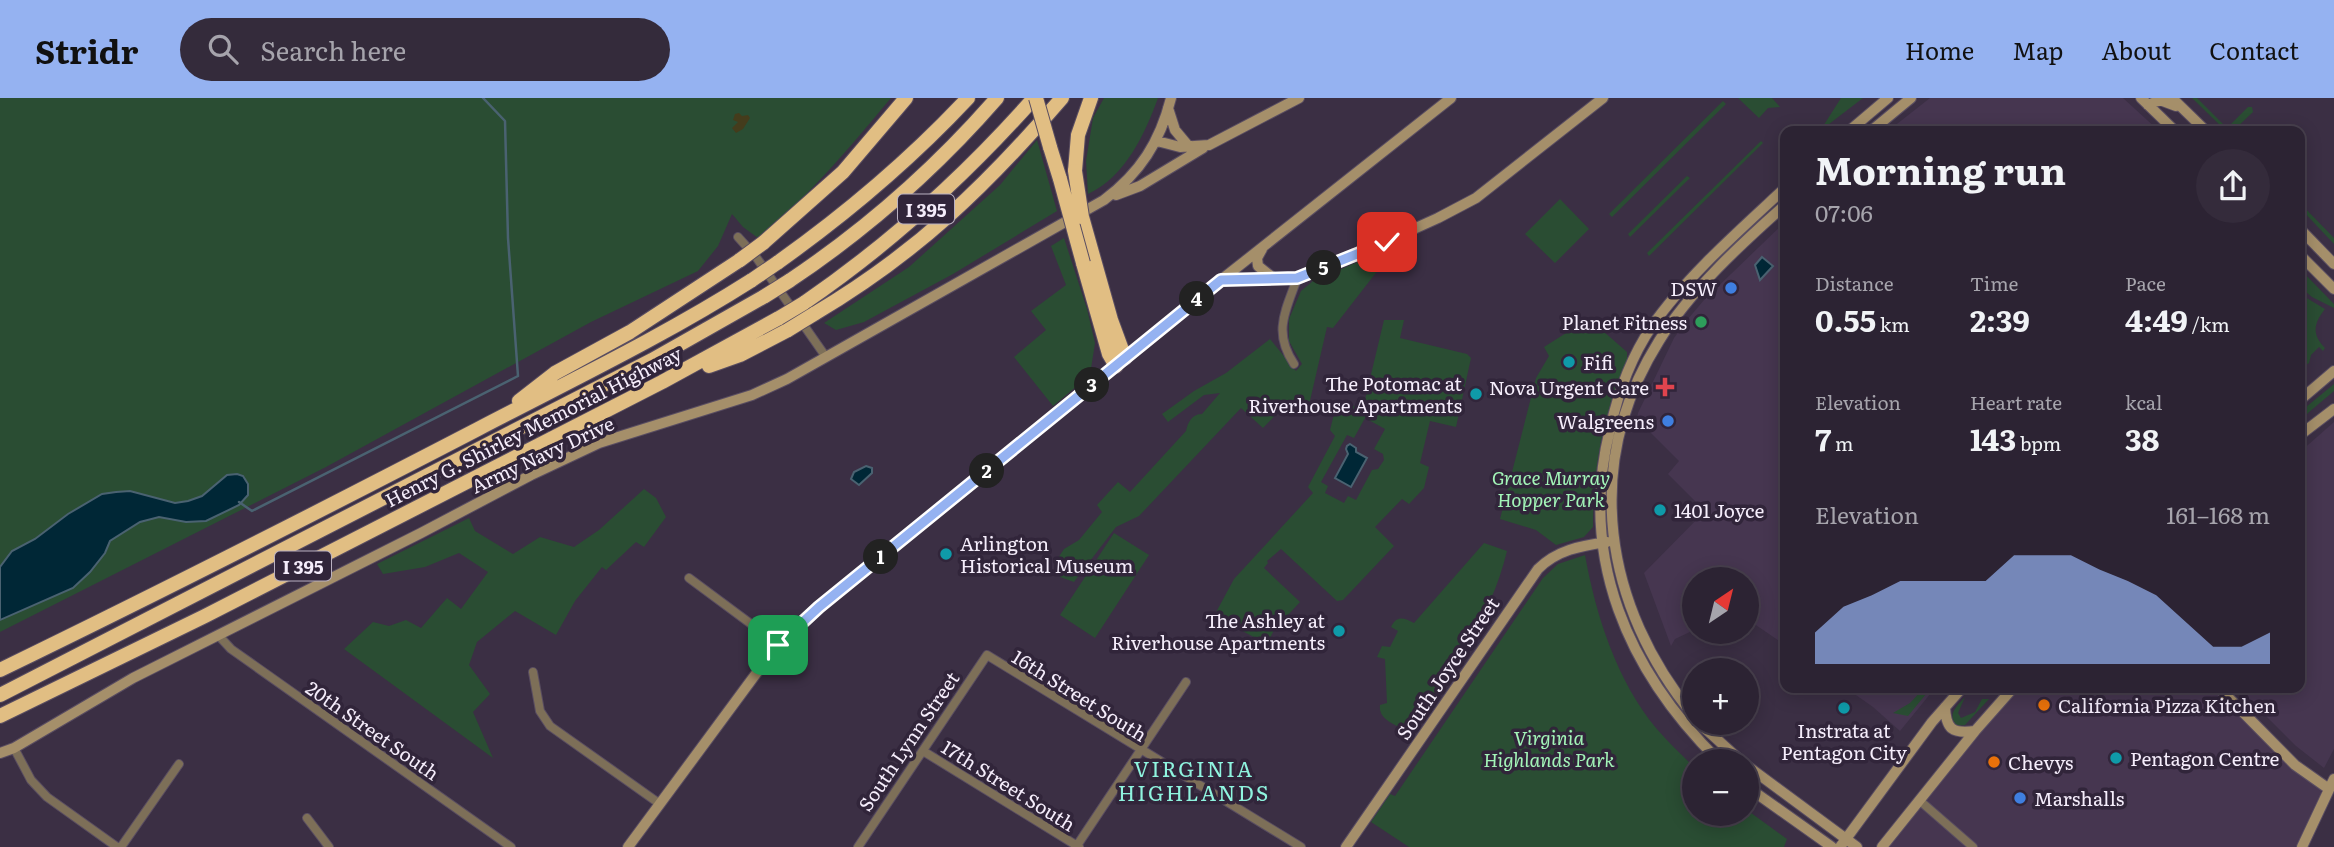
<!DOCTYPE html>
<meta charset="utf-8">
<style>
:root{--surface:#2c2333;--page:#342b3b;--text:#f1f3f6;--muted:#a6a4ac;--line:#48404e;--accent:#95b2f1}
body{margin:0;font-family:Literata,serif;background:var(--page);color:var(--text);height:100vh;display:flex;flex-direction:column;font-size:26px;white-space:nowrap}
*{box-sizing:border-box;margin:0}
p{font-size:23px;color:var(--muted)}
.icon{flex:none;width:38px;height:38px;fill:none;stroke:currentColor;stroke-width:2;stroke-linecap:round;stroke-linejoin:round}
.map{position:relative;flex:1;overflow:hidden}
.side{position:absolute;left:1780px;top:28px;width:525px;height:567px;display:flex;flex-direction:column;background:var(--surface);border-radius:14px;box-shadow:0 4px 18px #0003,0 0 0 2px var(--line)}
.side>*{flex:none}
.needle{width:46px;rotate:35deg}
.buttons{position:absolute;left:1682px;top:469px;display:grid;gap:14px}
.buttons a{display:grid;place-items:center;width:77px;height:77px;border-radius:50%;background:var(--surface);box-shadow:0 4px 18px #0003,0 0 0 2px var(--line);font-size:35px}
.pin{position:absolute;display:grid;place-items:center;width:60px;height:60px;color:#fff;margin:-30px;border-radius:14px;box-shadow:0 4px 10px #0006}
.km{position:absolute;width:35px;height:35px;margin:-18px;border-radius:50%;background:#222;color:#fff;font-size:19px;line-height:35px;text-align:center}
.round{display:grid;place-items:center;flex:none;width:74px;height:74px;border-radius:37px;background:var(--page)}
.head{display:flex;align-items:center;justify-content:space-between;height:119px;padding:0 35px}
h1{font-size:38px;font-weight:700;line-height:52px}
.stats{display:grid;grid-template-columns:repeat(3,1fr);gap:10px;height:119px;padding:7px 35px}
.stats div{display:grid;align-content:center}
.stats b{font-size:30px;font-weight:700}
.stats small{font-size:19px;font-weight:400}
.stats p{font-size:19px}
.chart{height:196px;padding:14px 35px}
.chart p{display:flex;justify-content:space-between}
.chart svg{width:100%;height:126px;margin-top:7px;fill:var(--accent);opacity:.7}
header{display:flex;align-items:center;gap:42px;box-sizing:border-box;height:98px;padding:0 35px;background:var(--accent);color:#111}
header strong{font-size:33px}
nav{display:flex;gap:38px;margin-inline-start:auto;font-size:24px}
.search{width:490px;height:63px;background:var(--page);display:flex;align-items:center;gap:18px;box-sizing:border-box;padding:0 24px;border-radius:38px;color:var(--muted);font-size:26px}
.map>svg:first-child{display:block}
.built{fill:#463650}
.green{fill:#2a4d33;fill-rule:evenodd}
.sand{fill:#443c1c}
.water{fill:#002736;stroke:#4a6271;stroke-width:2}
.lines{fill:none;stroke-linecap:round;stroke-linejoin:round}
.stream{stroke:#4a6271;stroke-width:2.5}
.street-casing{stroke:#594d61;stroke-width:10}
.secondary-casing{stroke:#594d61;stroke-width:12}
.highway-casing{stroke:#594d61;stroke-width:16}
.street{stroke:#7d6f58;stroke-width:8}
.secondary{stroke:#a58f6a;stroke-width:10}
.highway{stroke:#e1be83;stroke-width:14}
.highway-bridge-casing{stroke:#594d61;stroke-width:16;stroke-linecap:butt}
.highway-bridge{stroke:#e1be83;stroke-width:14}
.route-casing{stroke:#fff;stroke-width:14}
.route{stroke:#95b2f1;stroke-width:9}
.shop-dot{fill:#3f7fe0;stroke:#31253a;stroke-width:2.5}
.leisure-dot{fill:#2e9e5b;stroke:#31253a;stroke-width:2.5}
.culture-dot{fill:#0f9aa8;stroke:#31253a;stroke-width:2.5}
.health-dot{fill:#e0444e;stroke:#31253a;stroke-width:2.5}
.food-dot{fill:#e8710a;stroke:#31253a;stroke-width:2.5}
.labels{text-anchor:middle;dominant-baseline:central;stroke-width:7;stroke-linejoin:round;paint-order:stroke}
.shield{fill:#31253a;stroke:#bab1c1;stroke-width:2}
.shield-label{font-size:18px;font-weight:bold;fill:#f5edfb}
.poi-label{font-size:19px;fill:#f5edfb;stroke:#31253a;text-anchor:start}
.street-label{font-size:19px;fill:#f5edfb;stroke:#31253a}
.park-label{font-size:19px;font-style:italic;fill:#a3f5b8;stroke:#31253a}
.neighbourhood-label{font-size:21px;letter-spacing:2px;fill:#8ff4df;stroke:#31253a}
</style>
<header>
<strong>Stridr</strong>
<div class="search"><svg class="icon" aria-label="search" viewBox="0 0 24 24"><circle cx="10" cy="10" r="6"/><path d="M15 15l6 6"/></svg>Search here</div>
<nav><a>Home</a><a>Map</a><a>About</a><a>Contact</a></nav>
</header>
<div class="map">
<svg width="2334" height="749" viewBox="0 0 2334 749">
<rect width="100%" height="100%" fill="#3b2f44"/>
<path class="built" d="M 1930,0 L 2123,0 L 2159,33 L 1888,33 Z
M 1785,124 L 1785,547 L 1747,521 L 1746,481 L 1694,481 L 1694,532 L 1675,541 L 1671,548 L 1644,475 L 1705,413 L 1668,376 L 1679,363 L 1637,321 L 1638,315 L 1674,240 L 1688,221 L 1704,202 Z
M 2334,324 L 2334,651 L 2324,670 L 2296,648 L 2238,590 L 2300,590 L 2300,354 Z
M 1846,590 L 1935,590 L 1900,633 L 1873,609 Z
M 2013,590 L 2219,590 L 2263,636 L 2329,691 L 2302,749 L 1882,749 Z"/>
<path class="green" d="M 0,0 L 891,0 C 849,50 809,99 758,140 L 743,129 L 732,116 L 718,148 L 698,173 L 591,224 L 326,369 L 0,534 Z
M 1104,0 L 1158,0 C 1145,36 1125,79 1088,96 L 1086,63 L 1093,20 Z
M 1738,0 L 1772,0 L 1780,9 L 1768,10 L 1759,20 Z
M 1841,0 L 1863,0 L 1820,33 Z
M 2192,0 L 2197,0 L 2227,30 L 2248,9 L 2252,9 L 2253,14 L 2233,33 L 2226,33 Z
M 1723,3 L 1726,6 L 1612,119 L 1609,116 Z
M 1037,42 L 1057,113 L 953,176 L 864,224 L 836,232 L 824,225 L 909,169 L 1000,87 Z
M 1761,43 L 1763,45 L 1649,158 L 1647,155 Z
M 1687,78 L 1690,80 L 1630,139 L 1628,136 Z
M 1560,101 L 1589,131 L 1555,165 L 1525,136 Z
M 2300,105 L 2334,140 L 2334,146 L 2300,110 Z
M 1064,140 L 1087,211 L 1095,245 L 1090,277 L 1053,308 L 1014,259 L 1046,232 L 1031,213 L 1066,187 L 1051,148 Z
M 1372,158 L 1382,167 L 1333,230 L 1327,229 L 1309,307 L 1296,303 L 1289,303 L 1263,330 L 1241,310 L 1139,418 L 1116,429 L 1074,484 L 1060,479 L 1056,463 L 1064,451 L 1079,442 L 1102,414 L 1097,407 L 1118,384 L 1130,394 L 1186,333 C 1188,324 1192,316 1202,316 L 1220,295 L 1204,297 L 1168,324 L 1162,316 L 1194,293 L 1226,275 L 1270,241 L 1296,273 L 1302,266 L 1289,243 L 1289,221 L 1301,193 L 1313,183 Z
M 2300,171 L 2334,206 L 2334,210 L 2312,199 L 2300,189 Z
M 2300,196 L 2325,211 C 2314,225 2311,236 2325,250 L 2323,253 L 2319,249 L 2311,257 L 2309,265 L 2300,271 Z
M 1384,222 L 1404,222 L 1400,240 L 1467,256 L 1471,260 L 1456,329 L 1430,323 L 1420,365 L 1429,369 L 1424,390 L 1409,406 L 1402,401 L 1375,429 L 1394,448 L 1343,502 L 1337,503 L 1281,451 L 1267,463 L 1268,465 L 1264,470 L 1300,504 L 1274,532 L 1267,546 L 1214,518 L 1234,481 L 1313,395 L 1308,389 L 1335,338 L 1330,332 L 1337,304 L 1363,310 ZM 1365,320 L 1385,331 L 1374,351 L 1383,356 L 1384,362 L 1378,371 L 1372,372 L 1356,402 L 1348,398 L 1344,405 L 1325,395 L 1328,388 L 1321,384 L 1347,337 L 1354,340 Z
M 1585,223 L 1595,226 L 1627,254 L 1627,262 C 1603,316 1593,371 1593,429 L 1584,439 L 1556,447 L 1536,432 L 1500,421 L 1536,280 L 1549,258 L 1544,249 Z
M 2334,286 L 2334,293 L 2308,315 L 2300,326 L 2300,314 Z
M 644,391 L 656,400 L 666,419 L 644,449 L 636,444 L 606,472 L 602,469 L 575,503 L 556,537 L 515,513 L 477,544 L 469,567 L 490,596 L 473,614 L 493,660 L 344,551 L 373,524 L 389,528 L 406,522 L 421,530 L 447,500 L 461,511 L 488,474 L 459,455 L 425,469 L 383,476 L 377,466 L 469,420 L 475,433 L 513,456 L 540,439 L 574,449 L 599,432 Z
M 1114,435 L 1149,457 L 1095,540 L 1060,517 Z
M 1484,445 L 1507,453 C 1490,524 1449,574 1408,633 C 1396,627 1378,622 1380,607 L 1387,605 L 1385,561 L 1377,559 L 1382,548 L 1390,549 L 1398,533 L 1391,529 C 1397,517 1404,520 1414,525 Z
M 1585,457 C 1596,518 1617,583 1656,630 C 1668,644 1682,657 1694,669 L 1694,716 L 1746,716 L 1747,712 L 1787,741 L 1784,749 L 1409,749 L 1371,724 L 1390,696 L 1395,698 L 1543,480 L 1558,466 Z
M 1924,590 L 1931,590 L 1908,618 L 1893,615 L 1910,605 Z
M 1965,599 L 1958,615 L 1961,620 L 1975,614 L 1982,601 L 1989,601 L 1965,627 L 1957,628 C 1946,617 1957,608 1965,599 Z"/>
<path class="sand" d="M 739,15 L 742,18 L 748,17 L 750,20 L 743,31 L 736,35 L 732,30 L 738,24 L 733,22 L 735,16 Z"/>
<path class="water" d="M 1762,159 L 1773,168 L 1760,182 L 1755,167 Z
M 1350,346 L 1356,350 L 1356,354 L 1367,360 L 1351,389 L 1335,380 L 1348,356 L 1346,351 L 1347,348 Z
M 866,368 L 872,370 L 872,375 L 859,387 L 851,381 L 854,374 Z
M 237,376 L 243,378 L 248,386 L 248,397 L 239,407 L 206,423 L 186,424 L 159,419 L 140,424 L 110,443 L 105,455 L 90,474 L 73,490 L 0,522 L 0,469 L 12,453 L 35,441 L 68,416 L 102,396 L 116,394 L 130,393 L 175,405 L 188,403 L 202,398 L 227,377 Z"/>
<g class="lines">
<path class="stream" d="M 239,404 L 252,413 L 518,278 L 508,140 L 505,23 L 483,0"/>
<g class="street-casing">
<path id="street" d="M 738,139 L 756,159 L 826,259
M 1294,266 C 1273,234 1285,214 1297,181
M 689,480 L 778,546
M 219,538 L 231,551 L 511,749
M 533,574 L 540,613 L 550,628 L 660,706
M 14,650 L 31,682 L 47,699 L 117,749
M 923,653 L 1079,749
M 1919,702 L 1973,749
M 307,720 L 329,749
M 121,749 L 179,666
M 858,749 L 987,557 L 1301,749
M 1076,749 L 1186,584"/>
</g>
<g class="secondary-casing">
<path id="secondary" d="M 2141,0 L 2175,33
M 2172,0 L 2206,33
M 2148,7 L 2160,2 L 2176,8
M 1168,10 L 1175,32 L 1190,50
M 1849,33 L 1888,0
M 1871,33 L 1911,0
M 1157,43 L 1180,49 L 1209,47 L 1299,0
M 1116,97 L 1140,88 L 1203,50
M 2300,131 L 2334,166
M 1262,151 L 1257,160 L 1258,168 L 1272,179
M 2300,157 L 2334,191
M 1221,182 L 1297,181 L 1343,163 L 1438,120 L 1476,100 L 1603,0
M 2300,302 L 2334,273
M 2300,337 L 2334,311
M 2219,590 L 2295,667 L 2329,691
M 1945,609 C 1946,631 1952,636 1975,633
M 1694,618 C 1604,509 1581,367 1659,243 C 1690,193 1741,146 1785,107
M 1699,625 L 1741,663
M 0,655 L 14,650 L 133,580 L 421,435 L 531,377 L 599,345 L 752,297 L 787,281 L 826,259 L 1104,102 C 1140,75 1160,44 1171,0
M 1719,663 C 1628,573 1578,460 1610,331 C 1618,295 1631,259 1652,228 C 1686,179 1741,131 1785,90
M 1746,667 L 1857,749
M 1746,688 L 1832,749
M 628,749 L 778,546 L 796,528 L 1221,182 L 1451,0
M 1346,749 L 1538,471 C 1557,452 1580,448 1607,444
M 1840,749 L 1932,624 L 1962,590
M 1882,749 L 1975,633 L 2013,590
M 2302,749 L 2334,681"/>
</g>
<g class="highway-casing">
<path id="highway" d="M 1050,49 L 1060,81
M 1075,73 L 1078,37 L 1091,0
M 1082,119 L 1111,222 L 1125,260
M 763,145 L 843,74 L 906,0
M 777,165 C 846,116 910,62 968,0
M 1083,165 L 1109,256 L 1116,268
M 789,183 C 867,131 936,70 997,0
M 804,205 C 890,146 965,78 1034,0
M 814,216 C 917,155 985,89 1062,0
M 709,268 L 740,257 L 788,232
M 519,303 L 555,275 L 630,234 L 740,162
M 0,572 C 161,494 320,413 478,331 C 570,283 664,238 752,182
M 0,597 L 652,262 L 765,198
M 0,618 L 205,518 L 662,284 L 779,220"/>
</g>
<use href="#street" class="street"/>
<use href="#secondary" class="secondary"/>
<use href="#highway" class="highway"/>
<g class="highway-bridge-casing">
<path id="highway-bridge" d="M 1036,0 L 1050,49
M 1075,73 L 1082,119
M 1060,81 L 1083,165
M 740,162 L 763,145
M 752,182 L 777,165
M 765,198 L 789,183
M 779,220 L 804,205
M 788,232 L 814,216"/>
</g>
<use href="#highway-bridge" class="highway-bridge"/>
</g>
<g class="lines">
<g class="route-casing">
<path id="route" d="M 778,547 L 819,509 L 1221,182 L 1297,180 L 1387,144"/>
</g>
<use href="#route" class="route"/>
</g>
<g class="shop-dot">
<circle cx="1731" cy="190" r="7"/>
<circle cx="1668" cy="323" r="7"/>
<circle cx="2020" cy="700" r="7"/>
</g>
<circle class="leisure-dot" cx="1701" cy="224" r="7"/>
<g class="culture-dot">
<circle cx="1569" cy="264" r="7"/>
<circle cx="1476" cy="296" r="7"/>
<circle cx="1660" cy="412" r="7"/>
<circle cx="946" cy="456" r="7"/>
<circle cx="1339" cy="533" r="7"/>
<circle cx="1844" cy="610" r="7"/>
<circle cx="2116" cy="660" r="7"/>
</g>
<path class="health-dot" d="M1661.5 278.5h7v7h7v7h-7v7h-7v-7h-7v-7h7z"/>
<g class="food-dot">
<circle cx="2044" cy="607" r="7"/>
<circle cx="1994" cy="664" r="7"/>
</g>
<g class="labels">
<g class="shield">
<rect x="898" y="96.5" width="56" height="29" rx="5"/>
<rect x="275" y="453.5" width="56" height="29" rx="5"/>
</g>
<g class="shield-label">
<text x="926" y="111">I 395</text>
<text x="303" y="468">I 395</text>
</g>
<g class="poi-label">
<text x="1717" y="190" text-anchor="end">DSW</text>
<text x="1687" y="224" text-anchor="end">Planet Fitness</text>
<text x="1583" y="264">Fifi</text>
<text x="1462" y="285" text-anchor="end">The Potomac at<tspan x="1462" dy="22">Riverhouse Apartments</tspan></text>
<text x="1649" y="289" text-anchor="end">Nova Urgent Care</text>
<text x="1654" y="323" text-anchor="end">Walgreens</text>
<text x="1674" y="412">1401 Joyce</text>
<text x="960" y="445">Arlington<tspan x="960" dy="22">Historical Museum</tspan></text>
<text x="1325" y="522" text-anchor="end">The Ashley at<tspan x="1325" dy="22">Riverhouse Apartments</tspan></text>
<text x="2058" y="607">California Pizza Kitchen</text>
<text x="1844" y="632" text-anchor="middle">Instrata at<tspan x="1844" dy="22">Pentagon City</tspan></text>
<text x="2130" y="660">Pentagon Centre</text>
<text x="2008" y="664">Chevys</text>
<text x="2034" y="700">Marshalls</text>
</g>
<g class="street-label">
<text transform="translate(533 328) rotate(-27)">Henry G. Shirley Memorial Highway</text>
<text transform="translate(542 356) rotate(-25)">Army Navy Drive</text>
<text transform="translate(1447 570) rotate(-56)">South Joyce Street</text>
<text transform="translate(1080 597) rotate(32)">16th Street South</text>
<text transform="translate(373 632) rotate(35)">20th Street South</text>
<text transform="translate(908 643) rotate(-56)">South Lynn Street</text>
<text transform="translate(1009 687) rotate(32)">17th Street South</text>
</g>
<g class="park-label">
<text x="1551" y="379">Grace Murray<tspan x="1551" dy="22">Hopper Park</tspan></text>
<text x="1549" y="639">Virginia<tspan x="1549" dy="22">Highlands Park</tspan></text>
</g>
<g class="neighbourhood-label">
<text x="1194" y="669">VIRGINIA<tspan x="1194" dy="24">HIGHLANDS</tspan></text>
</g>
</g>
</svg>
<div class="buttons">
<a><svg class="needle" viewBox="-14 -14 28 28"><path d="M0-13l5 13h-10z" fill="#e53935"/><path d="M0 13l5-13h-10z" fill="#a6a4ac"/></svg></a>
<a>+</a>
<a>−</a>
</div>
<div class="pin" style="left:778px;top:547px;background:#1e9e55"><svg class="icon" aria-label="arrive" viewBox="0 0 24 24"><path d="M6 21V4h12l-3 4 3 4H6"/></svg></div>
<div class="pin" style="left:1387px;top:144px;background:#d93025"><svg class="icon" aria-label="check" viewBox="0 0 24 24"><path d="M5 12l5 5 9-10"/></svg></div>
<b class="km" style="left:881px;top:459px">1</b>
<b class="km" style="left:987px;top:373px">2</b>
<b class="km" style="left:1092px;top:287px">3</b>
<b class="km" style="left:1197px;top:201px">4</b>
<b class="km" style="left:1324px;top:170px">5</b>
<section class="side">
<div class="head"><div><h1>Morning run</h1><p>07:06</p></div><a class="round"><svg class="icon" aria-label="share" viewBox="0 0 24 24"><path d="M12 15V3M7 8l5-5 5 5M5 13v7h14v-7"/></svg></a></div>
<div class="stats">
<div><p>Distance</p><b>0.55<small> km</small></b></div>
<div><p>Time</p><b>2:39</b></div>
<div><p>Pace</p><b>4:49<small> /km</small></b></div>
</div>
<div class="stats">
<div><p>Elevation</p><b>7<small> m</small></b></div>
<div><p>Heart rate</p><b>143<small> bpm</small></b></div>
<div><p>kcal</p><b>38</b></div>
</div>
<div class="chart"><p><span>Elevation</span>161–168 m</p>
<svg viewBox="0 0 160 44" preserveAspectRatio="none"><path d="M0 44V33L10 24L20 20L30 15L40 15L50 15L60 15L70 6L80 6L90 6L100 11L110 15L120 20L130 29L140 38L150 38L160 33V44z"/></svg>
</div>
</section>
</div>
